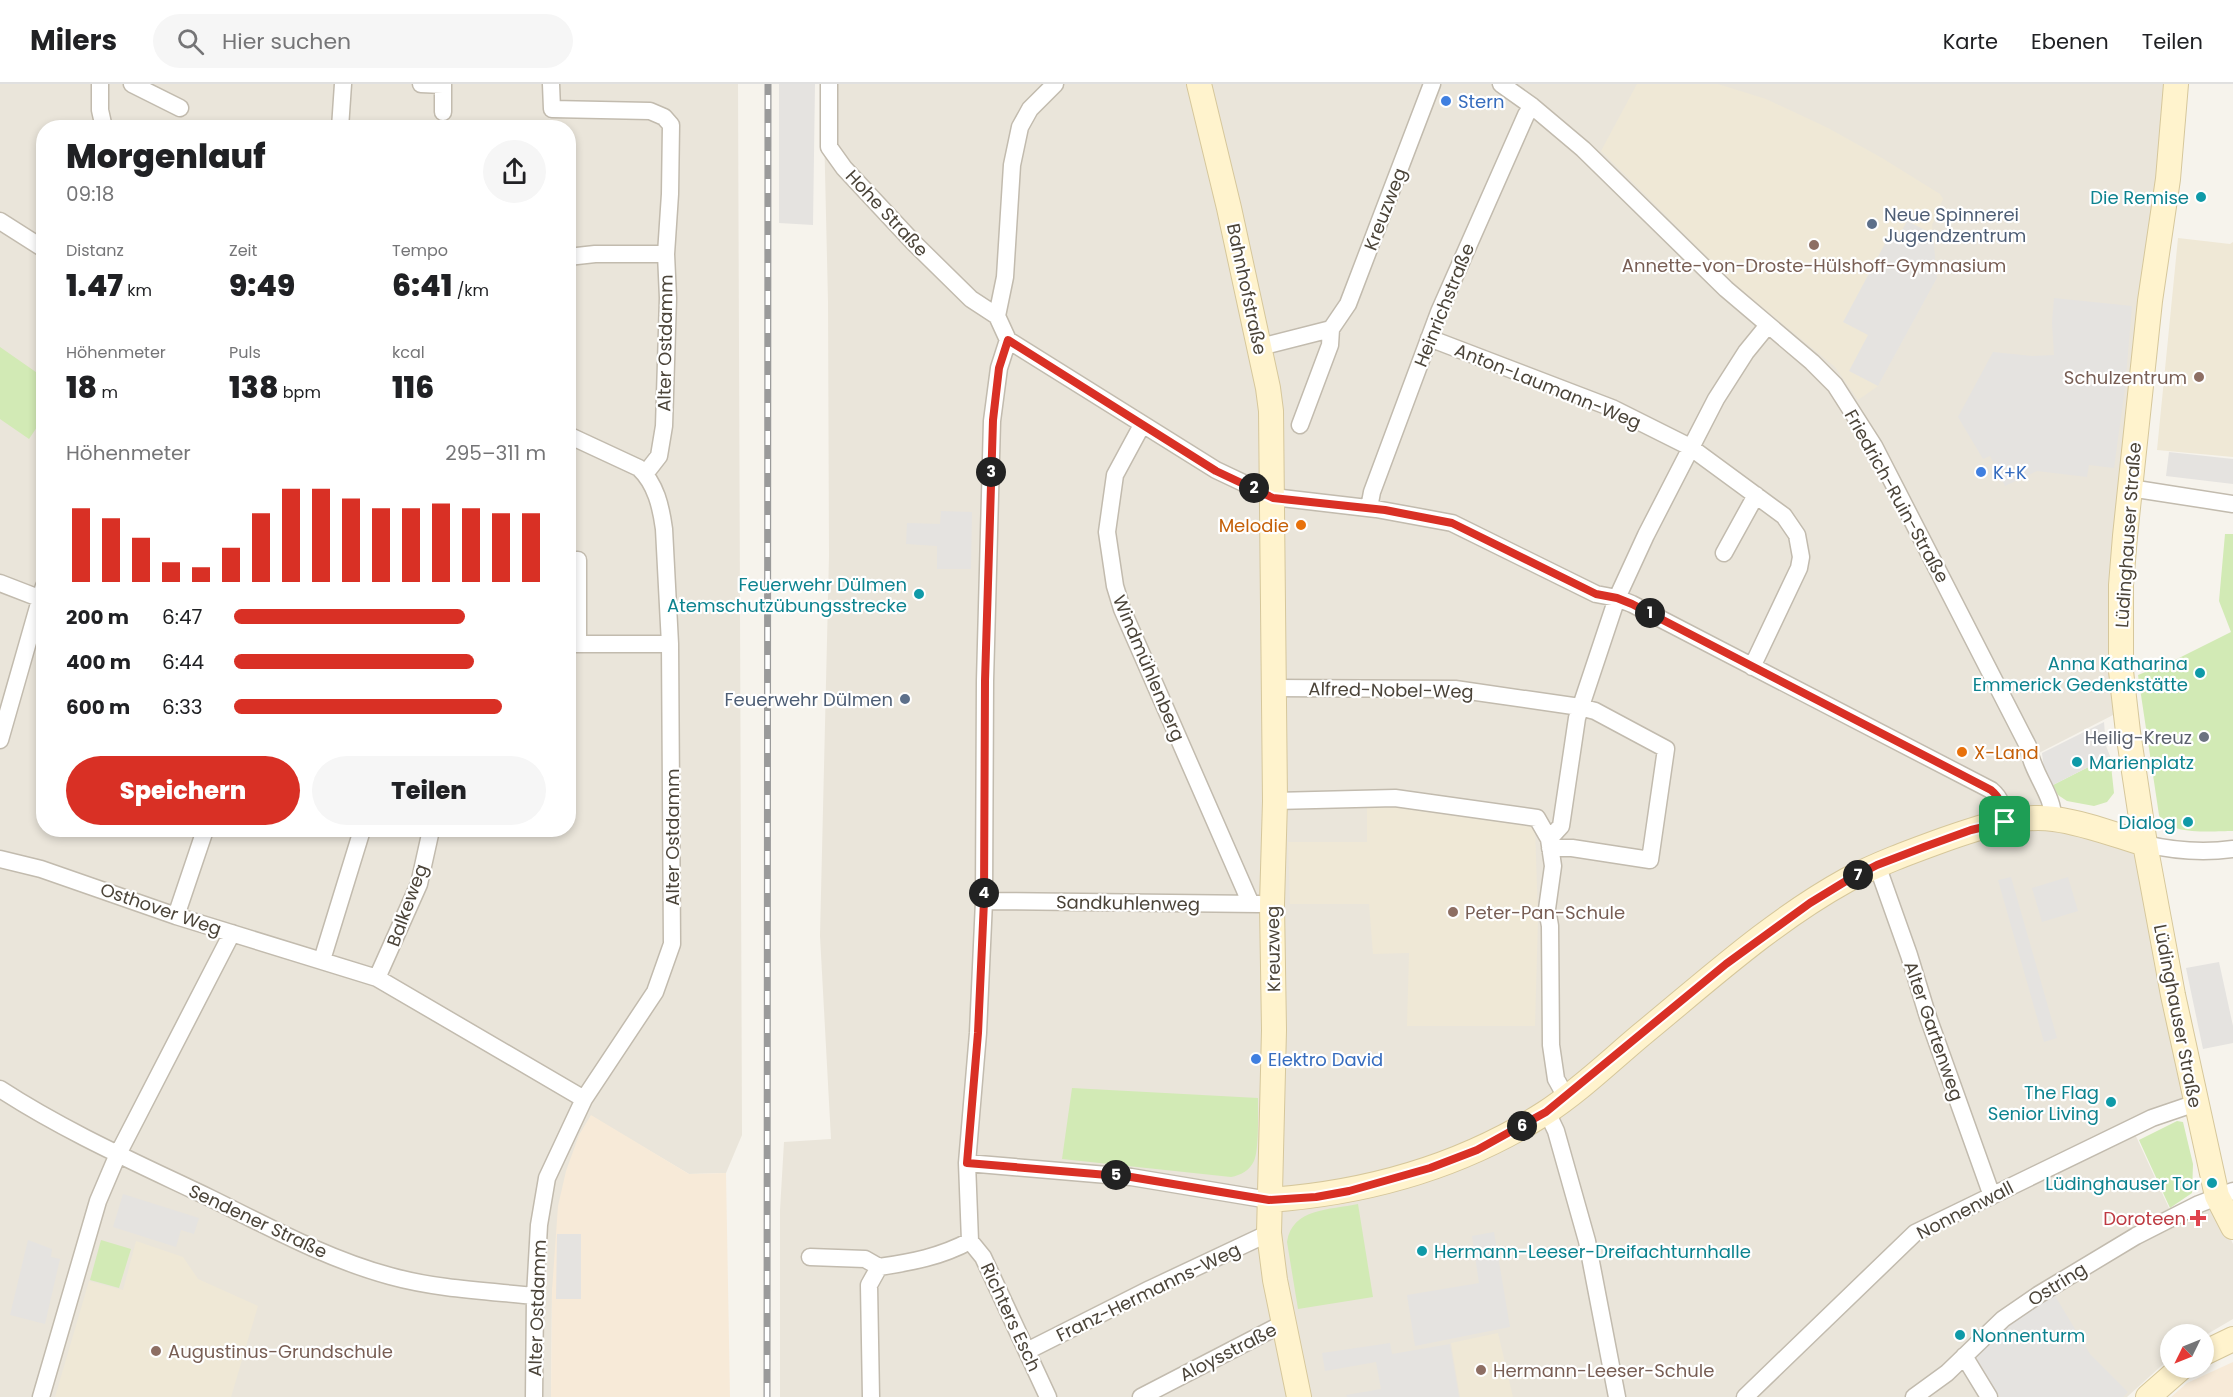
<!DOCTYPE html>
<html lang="de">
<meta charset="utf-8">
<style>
:root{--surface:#fff;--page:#f6f6f6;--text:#202124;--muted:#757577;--line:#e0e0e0;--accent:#d93025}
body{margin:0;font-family:Poppins,sans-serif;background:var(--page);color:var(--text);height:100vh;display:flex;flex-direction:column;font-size:22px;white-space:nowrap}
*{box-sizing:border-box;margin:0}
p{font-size:20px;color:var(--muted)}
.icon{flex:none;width:33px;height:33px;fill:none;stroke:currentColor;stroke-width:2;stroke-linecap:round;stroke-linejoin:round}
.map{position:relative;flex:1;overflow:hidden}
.details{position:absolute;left:36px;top:36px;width:540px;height:717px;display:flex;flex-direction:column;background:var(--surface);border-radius:24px;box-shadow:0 3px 9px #0003}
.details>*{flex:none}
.needle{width:39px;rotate:227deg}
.controls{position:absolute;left:2160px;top:1240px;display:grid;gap:12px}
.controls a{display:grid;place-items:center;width:54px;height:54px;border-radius:50%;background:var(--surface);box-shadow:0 3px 9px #0003;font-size:30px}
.pin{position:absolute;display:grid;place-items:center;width:51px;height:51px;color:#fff;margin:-26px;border-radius:12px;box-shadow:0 3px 9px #0006}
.km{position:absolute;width:30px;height:30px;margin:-15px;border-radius:50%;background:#222;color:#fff;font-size:16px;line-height:30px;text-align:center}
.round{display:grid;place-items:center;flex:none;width:63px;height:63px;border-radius:32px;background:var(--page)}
.headline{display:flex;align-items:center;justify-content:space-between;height:102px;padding:0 30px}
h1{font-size:33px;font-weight:800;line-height:45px}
.stats{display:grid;grid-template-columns:repeat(3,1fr);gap:9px;height:102px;padding:6px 30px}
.stats div{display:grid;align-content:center}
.stats b{font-size:30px;font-weight:800}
.stats small{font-size:16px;font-weight:400}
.stats p{font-size:16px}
.chart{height:168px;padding:12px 30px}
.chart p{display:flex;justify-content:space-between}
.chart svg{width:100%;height:108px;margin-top:6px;stroke:var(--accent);stroke-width:6}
.cta{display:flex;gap:12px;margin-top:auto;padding:12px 30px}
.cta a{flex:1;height:69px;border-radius:36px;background:var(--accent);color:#fff;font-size:24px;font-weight:800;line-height:69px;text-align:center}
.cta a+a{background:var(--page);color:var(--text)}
ul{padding:0 30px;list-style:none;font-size:20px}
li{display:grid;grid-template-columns:96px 72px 1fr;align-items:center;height:45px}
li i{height:15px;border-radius:8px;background:var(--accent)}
header{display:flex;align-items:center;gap:36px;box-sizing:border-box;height:84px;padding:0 30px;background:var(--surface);border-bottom:2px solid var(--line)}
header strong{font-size:28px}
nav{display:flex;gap:33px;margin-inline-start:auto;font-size:21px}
.search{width:420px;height:54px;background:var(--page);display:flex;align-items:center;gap:15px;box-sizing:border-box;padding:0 21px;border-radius:33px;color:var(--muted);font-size:22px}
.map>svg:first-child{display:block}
.residential{fill:#eae5da;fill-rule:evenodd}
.commercial{fill:#f7ead8}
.education{fill:#efe8d6}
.green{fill:#d2eab5}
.parking{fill:#e5e3e0}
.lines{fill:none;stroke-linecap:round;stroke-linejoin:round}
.street-casing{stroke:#c2bbae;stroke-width:19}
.secondary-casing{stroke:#d6c79b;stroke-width:26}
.street{stroke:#fff;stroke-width:16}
.secondary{stroke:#fff3cd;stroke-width:24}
.rail-casing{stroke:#9a9a9a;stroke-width:7}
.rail{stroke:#fff;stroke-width:4.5;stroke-dasharray:14;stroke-linecap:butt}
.route-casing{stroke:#fff;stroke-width:12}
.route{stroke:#d93025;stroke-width:8}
.shop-dot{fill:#3f7fe0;stroke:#fff;stroke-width:2}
.culture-dot{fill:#0f9aa8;stroke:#fff;stroke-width:2}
.service-dot{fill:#5c6f8a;stroke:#fff;stroke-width:2}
.education-dot{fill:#8d6e63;stroke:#fff;stroke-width:2}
.food-dot{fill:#e8710a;stroke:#fff;stroke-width:2}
.worship-dot{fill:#6b7280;stroke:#fff;stroke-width:2}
.health-dot{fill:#e0444e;stroke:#fff;stroke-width:2}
.labels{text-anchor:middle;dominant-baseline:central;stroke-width:4.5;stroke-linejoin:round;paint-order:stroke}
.shop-label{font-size:18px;fill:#366cbe;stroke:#fff;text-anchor:start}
.culture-label{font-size:18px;fill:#0d838f;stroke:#fff;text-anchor:end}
.street-label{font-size:18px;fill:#4b4439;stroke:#fff}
.service-label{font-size:18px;fill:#4e5e75;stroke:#fff;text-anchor:start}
.education-label{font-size:18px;fill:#785e54;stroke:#fff;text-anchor:start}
.food-label{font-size:18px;fill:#c56008;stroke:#fff;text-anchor:end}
.worship-label{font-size:18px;fill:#5b616d;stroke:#fff;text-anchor:end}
.health-label{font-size:18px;fill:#be3a42;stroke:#fff;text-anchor:end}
</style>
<header>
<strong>Milers</strong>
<div class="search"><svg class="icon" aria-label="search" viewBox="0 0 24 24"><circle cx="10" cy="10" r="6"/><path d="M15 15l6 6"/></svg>Hier suchen</div>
<nav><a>Karte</a><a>Ebenen</a><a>Teilen</a></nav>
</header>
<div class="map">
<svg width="2233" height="1313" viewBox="0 0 2233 1313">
<rect width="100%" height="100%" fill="#f6f3ec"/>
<path class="residential" d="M 0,0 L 738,0 L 742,1051 L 726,1089 L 689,1090 L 591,1032 L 552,1207 L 551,1313 L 0,1313 ZM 44,44 L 568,44 L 568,746 L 44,746 Z
M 823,0 L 2168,0 L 2117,629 L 2027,675 L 2057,744 L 2144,765 L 2191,1022 L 2134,1048 L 2174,1135 L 2212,1115 L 2233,1160 L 2233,1235 L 2204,1252 L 2170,1251 L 2170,1274 L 2127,1313 L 780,1313 L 780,1126 L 784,1058 L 831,1055 L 820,852 L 829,472 L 828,218 Z"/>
<path class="commercial" d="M 591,1031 L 689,1090 L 726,1089 L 730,1313 L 551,1313 L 552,1207 L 558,1122 L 566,1087 L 579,1051 Z
M 2233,1278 L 2233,1313 L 2171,1313 L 2187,1299 Z"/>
<path class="education" d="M 1637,0 L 1718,0 L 1766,15 L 1828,44 L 1882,74 L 1940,110 L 1943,115 L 1932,141 L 1937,194 L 1878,302 L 1858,316 L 1835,283 L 1737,202 L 1601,67 Z
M 2178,154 L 2230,160 L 2233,158 L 2233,373 L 2157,366 Z
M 1413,720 L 1535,741 L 1538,835 L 1535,942 L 1407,942 L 1409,869 L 1373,870 L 1369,820 L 1290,820 L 1288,758 L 1367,758 L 1367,721 Z
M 136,1157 L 183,1173 L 198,1195 L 258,1222 L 231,1313 L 55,1313 L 89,1197 L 123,1206 Z
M 1498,1249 L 1513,1313 L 1460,1313 L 1451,1259 Z"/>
<path class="green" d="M 0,263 L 43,293 L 43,334 L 29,355 L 0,335 Z
M 2225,450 L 2233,450 L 2233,747 C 2214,747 2166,752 2159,731 L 2138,591 L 2171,578 L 2231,548 L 2219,517 Z
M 2110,672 L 2114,709 L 2107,718 L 2094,722 L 2067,717 L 2058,711 L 2053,701 Z
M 1072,1004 L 1258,1014 C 1258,1028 1259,1068 1254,1077 C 1249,1087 1241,1091 1231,1093 L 1062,1075 Z
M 2177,1037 L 2183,1038 L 2193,1080 L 2192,1109 L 2170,1124 L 2139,1056 Z
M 1358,1120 L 1373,1213 L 1298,1225 L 1287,1158 C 1292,1124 1330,1126 1358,1120 Z
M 101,1156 L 131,1165 L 119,1204 L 90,1196 Z"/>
<path class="parking" d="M 779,0 L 815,0 L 813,141 L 779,139 Z
M 1907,137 L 1933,150 L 1937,194 L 1878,302 L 1849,287 L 1868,251 L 1843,238 L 1888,154 L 1896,157 Z
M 2054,214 L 2132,222 L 2125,304 L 2114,384 L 2089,381 L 2087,393 L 2037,387 L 2005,402 L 1990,372 L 1983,375 L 1958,333 L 1993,268 L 2032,272 L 2054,271 L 2052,238 Z
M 2169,368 L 2233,375 L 2233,400 L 2166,392 Z
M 941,427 L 972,428 L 971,485 L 937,485 L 937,462 L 906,460 L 907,439 L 940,440 Z
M 2104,638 L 2106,662 L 2110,672 L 2053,701 L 2044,685 L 2042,669 Z
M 2011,793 L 2057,954 L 2044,958 L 1998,796 Z
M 2068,793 L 2078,827 L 2042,838 L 2032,804 Z
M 2219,878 L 2233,942 L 2233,959 L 2203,965 L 2186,884 Z
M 123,1110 L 199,1134 L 194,1150 L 181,1146 L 176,1163 L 113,1143 Z
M 1494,1148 L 1510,1243 L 1415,1262 L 1407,1211 L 1479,1199 L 1472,1152 Z
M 557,1150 L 581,1150 L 581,1215 L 556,1215 Z
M 28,1156 L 52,1165 L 51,1173 L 60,1175 L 45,1240 L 10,1231 Z
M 2054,1210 L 2090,1270 L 2128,1308 L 2123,1313 L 2000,1313 L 1976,1274 L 1990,1258 L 2012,1239 Z
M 1390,1259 L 1392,1270 L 1450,1260 L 1459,1313 L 1347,1313 L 1346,1311 L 1381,1305 L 1376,1278 L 1325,1287 L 1322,1269 Z"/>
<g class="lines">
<g class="street-casing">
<path id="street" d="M 100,0 L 100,26 L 104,44
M 132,0 L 180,24
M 421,0 L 443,1
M 443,0 L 443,28
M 551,0 L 552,25 L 650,27 L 664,33 L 671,41 L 670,110 L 666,170 L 668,214 L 664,342 L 659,372 L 645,390
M 829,0 L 829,63 L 844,84 L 914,159 L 971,215 L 997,232
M 1501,0 L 1532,22 L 1583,65 L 1726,205 L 1812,278 L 1835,301 L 1874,362 L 2028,662 C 2032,690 2054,711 2053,735
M 340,44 L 343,0
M 0,137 L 44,165
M 568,173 L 595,170 L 666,170
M 1429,254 L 1612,324 L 1690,363 L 1784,432 L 1797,451 L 1801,473 L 1799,484 L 1752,583
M 1008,256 L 1216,386 L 1273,413 L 1376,425 L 1452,439 L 1596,510 L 1617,514 L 1632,520 L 1991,706 C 2002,715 2003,725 2005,738
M 1260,263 L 1331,245
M 1142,341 L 1115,391 L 1107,448 L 1115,502 L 1122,525 L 1251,820
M 1300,341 L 1330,261 L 1331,245 L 1348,220 L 1432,0
M 2130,404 L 2233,420
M 1369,424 L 1372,408 L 1439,228 L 1526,31 L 1532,22
M 1724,469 L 1756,411
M 568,476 L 578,476 L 578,560
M 0,499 L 44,516
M 568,560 L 670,560
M 1273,604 L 1455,605 L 1580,623 L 1595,627 L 1666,665 L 1650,776 L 1572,764 L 1550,764
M 0,656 L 44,502
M 1275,717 L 1395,714 L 1537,734 L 1549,755 L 1553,782 L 1547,825 L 1550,842 L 1551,961 L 1556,995 L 1566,1013
M 1549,755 L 1561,742 L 1577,634 L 1617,514 L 1646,451 L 1716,315 L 1746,268 L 1768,241
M 2145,760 C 2175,767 2203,769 2233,765
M 0,775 L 41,785 L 176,832 L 377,894 L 584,1015
M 1877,781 L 1909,871 L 1928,933 L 1992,1112
M 984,817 L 1259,820
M 176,832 L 205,746
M 322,876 L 362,746
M 377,894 L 419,800 L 431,746
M 0,1005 C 66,1048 139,1080 210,1114 C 269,1143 327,1175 390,1192 C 437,1205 487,1207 535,1212
M 1547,1028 L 1556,1047 L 1587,1157 L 1617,1313
M 967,1079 L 1131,1093 L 1269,1116
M 970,1157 L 983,1173 L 1048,1313
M 810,1173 L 865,1175 L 879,1183
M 1027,1267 L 1150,1205 L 1269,1149
M 1964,1272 L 1989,1313
M 41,1313 L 98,1117 L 118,1070 L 232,849
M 534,1313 L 535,1212 L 539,1141 L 547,1094 L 584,1015 L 655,908 L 672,860 L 670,560 L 664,445 C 661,423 656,400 639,384 L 568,351
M 871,1313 L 869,1201 L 879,1183 C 912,1178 940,1173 970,1157 L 967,1079 L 978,949 L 984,817 L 985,597 L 992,337 L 999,284 L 1008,256 L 997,232 L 1005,193 L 1012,81 L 1020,43 L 1030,25 L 1055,0
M 1141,1313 L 1284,1239
M 1745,1313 L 1915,1149 L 2152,1034 L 2196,1019
M 1914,1313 L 1947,1289 L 2003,1235 L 2038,1211 L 2136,1152 L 2199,1120 L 2233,1107"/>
</g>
<g class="secondary-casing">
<path id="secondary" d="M 1199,0 L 1229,124 L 1268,304 L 1271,327 L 1275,717 L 1272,820 L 1274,946 L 1269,1149 L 1275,1196 L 1299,1313
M 2176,0 L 2168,95 L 2150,217 L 2125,452 L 2121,501 L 2121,587 L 2128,648 L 2145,760 L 2173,911 L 2217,1112 L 2233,1143
M 1269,1116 C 1366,1109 1462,1082 1545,1029 C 1579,1007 1610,977 1641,951 C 1707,897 1771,838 1847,796 C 1877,780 1910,768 1943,756 C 1977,744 2017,730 2054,735 C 2085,739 2115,751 2145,760
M 2204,1269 L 2233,1255
M 2148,1313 L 2181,1284"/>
</g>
<use href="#street" class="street"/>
<use href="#secondary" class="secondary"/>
<g class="rail-casing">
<path id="rail" d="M 767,1313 L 768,0"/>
</g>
<use href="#rail" class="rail"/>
</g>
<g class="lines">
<g class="route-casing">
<path id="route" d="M 1008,256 L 1216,387 L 1273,414 L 1385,426 L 1452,439 L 1596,510 L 1617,514 L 1632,520 L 1991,706 C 2002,715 2003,725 2005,738 L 1971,746 L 1924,763 L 1877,781 L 1846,797 L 1810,819 L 1726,880 L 1546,1028 L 1477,1066 L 1430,1084 L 1349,1107 L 1316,1113 L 1269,1116 L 1131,1093 L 967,1079 L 978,949 L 984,817 L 985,597 L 993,336 L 999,284 Z"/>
</g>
<use href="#route" class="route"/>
</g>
<g class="shop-dot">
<circle cx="1446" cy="17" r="6"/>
<circle cx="1981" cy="388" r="6"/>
<circle cx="1256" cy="975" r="6"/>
</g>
<g class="culture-dot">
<circle cx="2201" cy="113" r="6"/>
<circle cx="919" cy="510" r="6"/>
<circle cx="2200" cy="589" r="6"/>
<circle cx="2077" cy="678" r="6"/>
<circle cx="2188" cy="738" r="6"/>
<circle cx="2111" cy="1018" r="6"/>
<circle cx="2212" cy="1099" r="6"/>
<circle cx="1422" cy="1167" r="6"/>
<circle cx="1960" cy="1251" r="6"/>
</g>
<g class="service-dot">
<circle cx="1872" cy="140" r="6"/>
<circle cx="905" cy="615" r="6"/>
</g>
<g class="education-dot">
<circle cx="1814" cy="161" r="6"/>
<circle cx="2199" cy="293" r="6"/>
<circle cx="1453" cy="828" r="6"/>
<circle cx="156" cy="1267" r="6"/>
<circle cx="1481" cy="1286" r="6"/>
</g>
<g class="food-dot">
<circle cx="1301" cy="441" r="6"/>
<circle cx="1962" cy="668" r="6"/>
</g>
<circle class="worship-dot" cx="2204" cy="653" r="6"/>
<path class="health-dot" d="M2195 1125h6v6h6v6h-6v6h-6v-6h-6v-6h6z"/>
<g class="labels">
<g class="shop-label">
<text x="1458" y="17">Stern</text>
<text x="1993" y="388">K+K</text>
<text x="1268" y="975">Elektro David</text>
</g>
<g class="culture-label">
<text x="2189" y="113">Die Remise</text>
<text x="907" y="500">Feuerwehr Dülmen<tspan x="907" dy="21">Atemschutzübungsstrecke</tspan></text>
<text x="2188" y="579">Anna Katharina<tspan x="2188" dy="21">Emmerick Gedenkstätte</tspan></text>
<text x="2089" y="678" text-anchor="start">Marienplatz</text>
<text x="2176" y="738">Dialog</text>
<text x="2099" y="1008">The Flag<tspan x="2099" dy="21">Senior Living</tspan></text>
<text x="2200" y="1099">Lüdinghauser Tor</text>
<text x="1434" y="1167" text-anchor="start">Hermann-Leeser-Dreifachturnhalle</text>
<text x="1972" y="1251" text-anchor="start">Nonnenturm</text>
</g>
<g class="street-label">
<text transform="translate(1385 125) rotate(-69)">Kreuzweg</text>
<text transform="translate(887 129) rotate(47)">Hohe Straße</text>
<text transform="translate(1247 205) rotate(78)">Bahnhofstraße</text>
<text transform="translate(1444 221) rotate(-68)">Heinrichstraße</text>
<text transform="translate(665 259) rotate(-89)">Alter Ostdamm</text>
<text transform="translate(1548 302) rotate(22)">Anton-Laumann-Weg</text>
<text transform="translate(1897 412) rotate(61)">Friedrich-Ruin-Straße</text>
<text transform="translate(2128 451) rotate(-86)">Lüdinghauser Straße</text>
<text transform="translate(1149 584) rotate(67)">Windmühlenberg</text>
<text transform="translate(1391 606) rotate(1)">Alfred-Nobel-Weg</text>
<text transform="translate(672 753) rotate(-90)">Alter Ostdamm</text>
<text transform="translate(1128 819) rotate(1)">Sandkuhlenweg</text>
<text transform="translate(407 821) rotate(-70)">Balkeweg</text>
<text transform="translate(161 825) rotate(19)">Osthover Weg</text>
<text transform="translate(1273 865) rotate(-91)">Kreuzweg</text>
<text transform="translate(2178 932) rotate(79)">Lüdinghauser Straße</text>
<text transform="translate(1934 947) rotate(71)">Alter Gartenweg</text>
<text transform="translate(1965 1126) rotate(-27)">Nonnenwall</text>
<text transform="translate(258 1137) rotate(25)">Sendener Straße</text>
<text transform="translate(2057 1200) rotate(-32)">Ostring</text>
<text transform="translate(1148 1208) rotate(-26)">Franz-Hermanns-Weg</text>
<text transform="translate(537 1224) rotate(-88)">Alter Ostdamm</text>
<text transform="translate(1011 1233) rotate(65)">Richters Esch</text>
<text transform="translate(1228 1268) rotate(-27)">Aloysstraße</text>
</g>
<g class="service-label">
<text x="1884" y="130">Neue Spinnerei<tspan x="1884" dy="21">Jugendzentrum</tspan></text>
<text x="893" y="615" text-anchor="end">Feuerwehr Dülmen</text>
</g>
<g class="education-label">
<text x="1814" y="181" text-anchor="middle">Annette-von-Droste-Hülshoff-Gymnasium</text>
<text x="2187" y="293" text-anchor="end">Schulzentrum</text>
<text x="1465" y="828">Peter-Pan-Schule</text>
<text x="168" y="1267">Augustinus-Grundschule</text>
<text x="1493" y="1286">Hermann-Leeser-Schule</text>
</g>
<g class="food-label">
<text x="1289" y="441">Melodie</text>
<text x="1974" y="668" text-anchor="start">X-Land</text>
</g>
<g class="worship-label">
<text x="2192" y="653">Heilig-Kreuz</text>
</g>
<g class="health-label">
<text x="2186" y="1134">Doroteen</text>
</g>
</g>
</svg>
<div class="controls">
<a><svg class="needle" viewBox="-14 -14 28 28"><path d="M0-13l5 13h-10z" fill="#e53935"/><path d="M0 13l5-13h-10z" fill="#757577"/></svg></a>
</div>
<div class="pin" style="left:2005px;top:738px;background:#1e9e55"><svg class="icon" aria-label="arrive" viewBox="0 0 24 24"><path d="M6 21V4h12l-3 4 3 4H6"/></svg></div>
<b class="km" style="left:1650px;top:529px">1</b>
<b class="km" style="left:1254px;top:404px">2</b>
<b class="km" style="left:991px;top:388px">3</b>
<b class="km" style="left:984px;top:809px">4</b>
<b class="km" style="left:1116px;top:1091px">5</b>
<b class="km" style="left:1522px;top:1042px">6</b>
<b class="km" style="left:1858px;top:791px">7</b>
<section class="details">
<div class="headline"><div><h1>Morgenlauf</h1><p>09:18</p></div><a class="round"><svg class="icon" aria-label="share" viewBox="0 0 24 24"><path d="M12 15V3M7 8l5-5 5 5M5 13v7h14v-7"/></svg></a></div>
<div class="stats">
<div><p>Distanz</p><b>1.47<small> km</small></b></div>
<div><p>Zeit</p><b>9:49</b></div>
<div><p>Tempo</p><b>6:41<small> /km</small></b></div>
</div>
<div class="stats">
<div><p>Höhenmeter</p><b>18<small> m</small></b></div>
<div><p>Puls</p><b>138<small> bpm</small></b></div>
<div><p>kcal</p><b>116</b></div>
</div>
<div class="chart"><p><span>Höhenmeter</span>295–311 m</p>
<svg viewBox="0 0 160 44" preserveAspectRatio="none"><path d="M5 44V14M15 44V18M25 44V26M35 44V36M45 44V38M55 44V30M65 44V16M75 44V6M85 44V6M95 44V10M105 44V14M115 44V14M125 44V12M135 44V14M145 44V16M155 44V16"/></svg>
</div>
<ul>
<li><b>200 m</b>6:47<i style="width:74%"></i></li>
<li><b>400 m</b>6:44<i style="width:77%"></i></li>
<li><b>600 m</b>6:33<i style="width:86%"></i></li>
</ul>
<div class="cta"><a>Speichern</a><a>Teilen</a></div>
</section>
</div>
